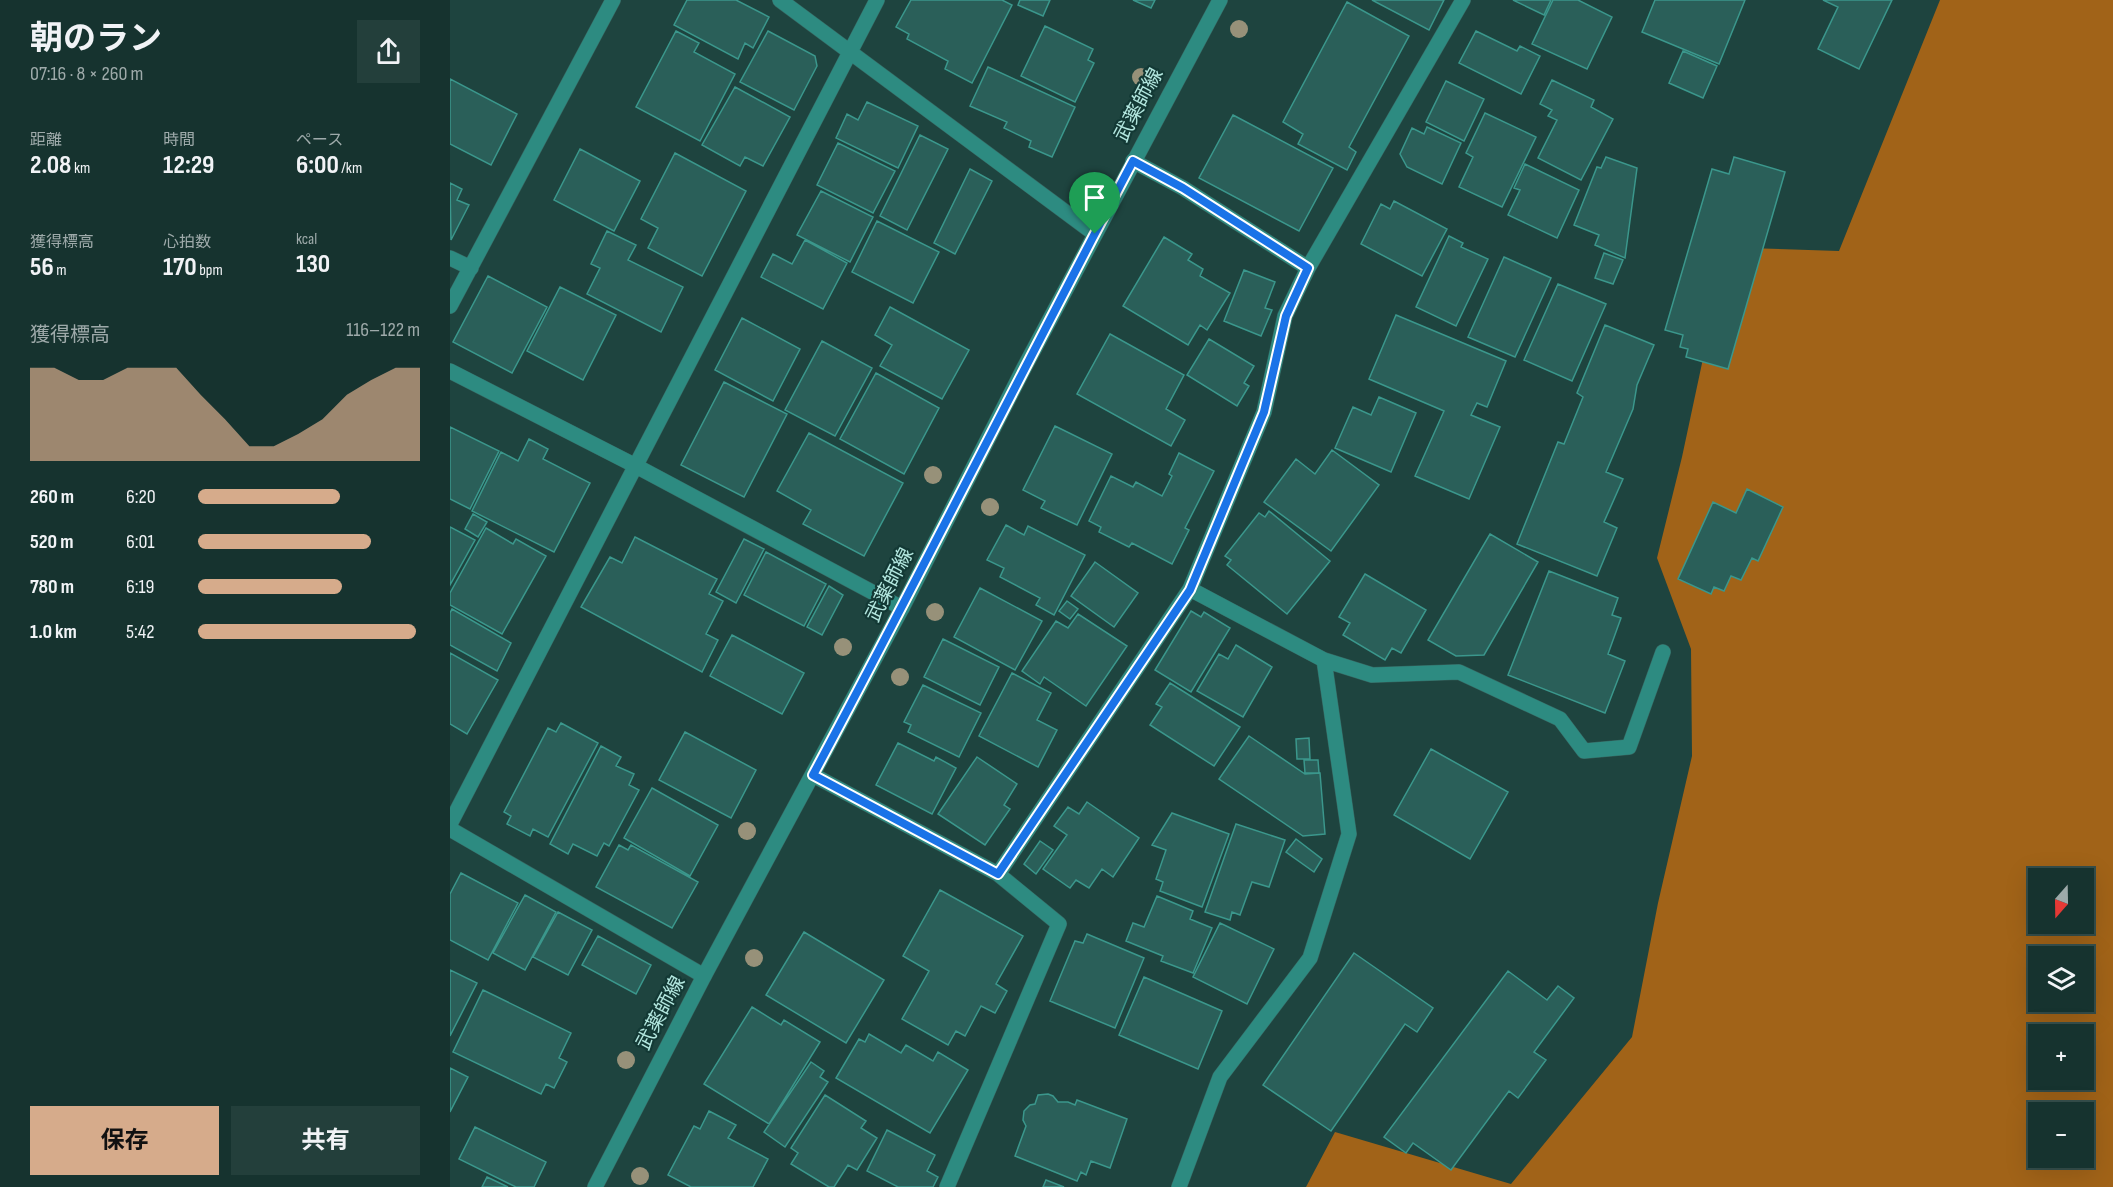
<!DOCTYPE html>
<html lang="ja">
<meta charset="utf-8">
<style>
:root{--surface:#16332f;--page:#233f3b;--text:#f1f3f6;--muted:#9eaaaa;--line:#354e4b;--accent:#d6ab8b}
body{margin:0;font-family:"Sofia Sans Condensed","Noto Sans JP",sans-serif;background:var(--page);color:var(--text);height:100vh;display:flex;flex-direction:column;font-size:22px;white-space:nowrap}
*{box-sizing:border-box;margin:0}
p{font-size:20px;color:var(--muted)}
.icon{flex:none;width:33px;height:33px;fill:none;stroke:currentColor;stroke-width:2;stroke-linecap:round;stroke-linejoin:round}
.map{position:relative;flex:1;overflow:hidden}
.panel{display:flex;flex-direction:column;background:var(--surface);width:450px}
.panel>*{flex:none}
.needle{width:39px;rotate:200deg}
.controls{position:absolute;left:1578px;top:868px;display:grid;gap:12px}
.controls a{display:grid;place-items:center;width:66px;height:66px;border-radius:0px;background:var(--surface);box-shadow:0 6px 24px #0002,0 0 0 2px var(--line);font-size:30px}
.pin{position:absolute;display:grid;place-items:center;width:51px;height:51px;color:#fff;margin:-62px -26px;border-radius:50% 50% 50% 0;rotate:-45deg;box-shadow:0 0 6px #0007}
.pin .icon{rotate:45deg}
.round{display:grid;place-items:center;flex:none;width:63px;height:63px;border-radius:0px;background:var(--page)}
.summary{display:flex;align-items:center;justify-content:space-between;height:102px;padding:0 30px}
h1{font-size:33px;font-weight:700;line-height:45px}
.stats{display:grid;grid-template-columns:repeat(3,1fr);gap:9px;height:102px;padding:6px 30px}
.stats div{display:grid;align-content:center}
.stats b{font-size:26px;font-weight:700}
.stats small{font-size:16px;font-weight:400}
.stats p{font-size:16px}
.chart{height:168px;padding:12px 30px}
.chart p{display:flex;justify-content:space-between}
.chart svg{width:100%;height:108px;margin-top:6px;fill:var(--accent);opacity:.7}
.primary-button{display:flex;gap:12px;margin-top:auto;padding:12px 30px}
.primary-button a{flex:1;height:69px;border-radius:0px;background:var(--accent);color:#111;font-size:24px;font-weight:700;line-height:69px;text-align:center}
.primary-button a+a{background:var(--page);color:var(--text)}
ul{padding:0 30px;list-style:none;font-size:20px}
li{display:grid;grid-template-columns:96px 72px 1fr;align-items:center;height:45px}
li i{height:15px;border-radius:8px;background:var(--accent)}
main{display:flex;flex:1;min-height:0}
.map>svg:first-child{display:block}
.forest{fill:#a16318;fill-rule:evenodd}
.building{fill:#2a5f59;stroke:#3b978c;stroke-width:1.5}
.lines{fill:none;stroke-linecap:round;stroke-linejoin:round}
.minor-casing{stroke:#37635e;stroke-width:16}
.tertiary-casing{stroke:#37635e;stroke-width:16}
.minor{stroke:#2d8b81;stroke-width:15}
.tertiary{stroke:#2d8b81;stroke-width:15}
.tree{fill:#979179}
.route-casing{stroke:#fff;stroke-width:12}
.route{stroke:#1a73e8;stroke-width:8}
.labels{text-anchor:middle;dominant-baseline:central;stroke-width:4.5;stroke-linejoin:round;paint-order:stroke}
.street-label{font-size:20px;fill:#b3e7df;stroke:#133935}
</style>
<main>
<section class="panel">
<div class="summary"><div><h1>朝のラン</h1><p>07:16 · 8 × 260 m</p></div><a class="round"><svg class="icon" aria-label="share" viewBox="0 0 24 24"><path d="M12 15V3M7 8l5-5 5 5M5 13v7h14v-7"/></svg></a></div>
<div class="stats">
<div><p>距離</p><b>2.08<small> km</small></b></div>
<div><p>時間</p><b>12:29</b></div>
<div><p>ペース</p><b>6:00<small> /km</small></b></div>
</div>
<div class="stats">
<div><p>獲得標高</p><b>56<small> m</small></b></div>
<div><p>心拍数</p><b>170<small> bpm</small></b></div>
<div><p>kcal</p><b>130</b></div>
</div>
<div class="chart"><p><span>獲得標高</span>116–122 m</p>
<svg viewBox="0 0 160 44" preserveAspectRatio="none"><path d="M0 44V6L10 6L20 11L30 11L40 6L50 6L60 6L70 17L80 27L90 38L100 38L110 33L120 27L130 17L140 11L150 6L160 6V44z"/></svg>
</div>
<ul>
<li><b>260 m</b>6:20<i style="width:64%"></i></li>
<li><b>520 m</b>6:01<i style="width:78%"></i></li>
<li><b>780 m</b>6:19<i style="width:65%"></i></li>
<li><b>1.0 km</b>5:42<i style="width:98%"></i></li>
</ul>
<div class="primary-button"><a>保存</a><a>共有</a></div>
</section>
<div class="map">
<svg width="1663" height="1187" viewBox="0 0 1663 1187">
<rect width="100%" height="100%" fill="#1e443f"/>
<path class="forest" d="M 1490,0 L 1663,0 L 1663,1187 L 856,1187 L 885,1132 L 1061,1184 L 1182,1037 L 1208,903 L 1242,756 L 1241,649 L 1207,558 L 1232,457 L 1267,293 L 1297,248 L 1389,251 ZM 1588,879 L 1634,879 L 1634,924 L 1588,924 ZM 1588,957 L 1634,957 L 1634,1002 L 1588,1002 ZM 1588,1035 L 1634,1035 L 1634,1080 L 1588,1080 ZM 1588,1113 L 1634,1113 L 1634,1158 L 1588,1158 Z"/>
<path class="building" d="M 237,0 L 286,0 L 319,17 L 303,48 L 295,43 L 288,59 L 224,25 Z
M 461,0 L 552,0 L 562,5 L 522,83 L 495,69 L 498,61 L 457,39 L 459,34 L 446,27 Z
M 570,0 L 600,0 L 593,16 L 568,5 Z
M 683,0 L 705,0 L 701,8 Z
M 922,0 L 994,0 L 979,30 Z
M 1063,0 L 1101,0 L 1094,15 Z
M 1103,0 L 1128,0 L 1162,17 L 1137,69 L 1082,44 Z
M 1205,0 L 1295,0 L 1269,64 L 1192,32 Z
M 1373,0 L 1442,0 L 1409,69 L 1368,49 L 1388,7 Z
M 897,2 L 959,36 L 899,147 L 906,152 L 897,170 L 848,144 L 853,134 L 833,122 Z
M 595,26 L 643,49 L 638,60 L 644,63 L 625,102 L 571,76 Z
M 226,31 L 249,43 L 244,52 L 285,74 L 250,141 L 186,107 Z
M 318,31 L 365,56 L 367,66 L 344,110 L 290,82 Z
M 1026,31 L 1067,51 L 1070,46 L 1090,56 L 1071,94 L 1009,63 Z
M 1233,51 L 1267,66 L 1253,98 L 1219,83 Z
M 538,67 L 625,107 L 602,157 L 579,147 L 581,141 L 554,128 L 557,122 L 520,106 Z
M 0,79 L 67,114 L 41,165 L 0,144 Z
M 1102,80 L 1144,100 L 1141,107 L 1163,119 L 1131,180 L 1088,158 L 1107,120 L 1098,116 L 1102,110 L 1090,104 Z
M 996,81 L 1034,99 L 1014,141 L 976,122 Z
M 285,87 L 340,117 L 313,166 L 295,157 L 290,166 L 252,145 Z
M 417,102 L 468,126 L 448,168 L 386,138 L 397,114 L 408,120 Z
M 1035,113 L 1086,137 L 1052,207 L 1009,187 L 1023,157 L 1016,153 Z
M 783,115 L 883,168 L 849,231 L 749,178 Z
M 977,127 L 1011,143 L 992,184 L 957,167 L 950,154 L 962,128 L 974,134 Z
M 470,135 L 498,149 L 457,230 L 430,216 Z
M 388,143 L 445,171 L 423,213 L 367,185 Z
M 130,149 L 190,181 L 164,231 L 104,200 Z
M 225,153 L 296,191 L 252,276 L 198,248 L 208,228 L 191,219 Z
M 1156,157 L 1187,168 L 1175,258 L 1145,245 L 1149,235 L 1124,225 L 1147,167 L 1151,168 Z
M 1284,157 L 1335,172 L 1278,369 L 1236,357 L 1238,349 L 1230,347 L 1233,335 L 1215,330 L 1262,169 L 1279,174 Z
M 1075,164 L 1129,190 L 1107,238 L 1058,215 L 1070,190 L 1064,188 Z
M 520,169 L 542,181 L 505,254 L 484,243 Z
M 0,183 L 12,189 L 7,200 L 19,205 L 1,240 Z
M 371,191 L 423,217 L 400,262 L 347,235 Z
M 944,201 L 997,229 L 972,276 L 911,244 L 931,204 L 940,209 Z
M 427,221 L 489,252 L 463,303 L 402,272 Z
M 157,231 L 186,245 L 178,260 L 233,287 L 211,332 L 137,294 L 150,268 L 141,264 Z
M 999,236 L 1013,243 L 1011,247 L 1038,259 L 1006,326 L 966,307 Z
M 714,237 L 742,254 L 738,260 L 753,269 L 750,276 L 780,293 L 757,330 L 750,325 L 738,345 L 673,306 Z
M 355,240 L 397,263 L 373,309 L 311,277 L 323,254 L 342,264 Z
M 1154,253 L 1173,260 L 1163,284 L 1145,278 Z
M 1054,257 L 1101,278 L 1065,357 L 1018,337 Z
M 794,270 L 825,282 L 815,308 L 822,310 L 811,336 L 774,321 Z
M 38,276 L 97,307 L 62,373 L 3,342 Z
M 1108,284 L 1156,304 L 1122,381 L 1074,360 Z
M 110,287 L 166,315 L 133,380 L 77,351 Z
M 440,307 L 519,350 L 492,399 L 430,366 L 442,345 L 425,335 Z
M 946,315 L 1056,361 L 1037,407 L 1027,403 L 1021,415 L 1050,427 L 1019,499 L 965,476 L 994,411 L 919,379 Z
M 292,318 L 350,349 L 323,401 L 265,370 Z
M 1155,325 L 1204,345 L 1187,385 L 1183,409 L 1156,472 L 1173,479 L 1154,522 L 1167,528 L 1147,576 L 1067,544 L 1108,442 L 1114,444 L 1133,397 L 1127,393 Z
M 660,334 L 734,375 L 716,409 L 735,420 L 721,446 L 627,394 Z
M 759,339 L 804,366 L 794,383 L 799,386 L 787,406 L 737,375 Z
M 372,341 L 422,368 L 385,436 L 335,410 Z
M 426,373 L 489,408 L 454,474 L 390,439 Z
M 274,382 L 337,414 L 294,497 L 231,465 Z
M 929,397 L 966,413 L 941,472 L 885,448 L 903,407 L 921,415 Z
M 605,426 L 662,454 L 627,525 L 591,508 L 595,501 L 573,490 Z
M 0,427 L 49,451 L 20,509 L 0,499 Z
M 359,433 L 453,483 L 414,556 L 353,524 L 361,510 L 327,491 Z
M 79,439 L 98,449 L 93,459 L 140,483 L 104,552 L 22,511 L 51,452 L 68,461 Z
M 882,450 L 929,485 L 881,551 L 814,502 L 846,459 L 865,474 Z
M 729,453 L 764,471 L 735,528 L 739,530 L 722,564 L 682,543 L 679,547 L 649,532 L 651,527 L 639,521 L 661,476 L 683,487 L 686,482 L 712,496 L 722,476 L 719,474 Z
M 1297,489 L 1333,507 L 1308,561 L 1302,558 L 1291,580 L 1281,576 L 1274,591 L 1264,587 L 1261,594 L 1228,579 L 1263,502 L 1286,513 Z
M 819,511 L 880,561 L 837,614 L 777,565 L 781,560 L 775,556 L 809,513 L 815,517 Z
M 23,514 L 37,522 L 28,537 L 15,529 Z
M 556,525 L 574,535 L 578,526 L 635,555 L 604,615 L 586,605 L 590,598 L 550,577 L 554,568 L 537,560 Z
M 0,527 L 25,540 L 0,585 Z
M 36,528 L 63,544 L 66,539 L 96,556 L 52,634 L 0,605 L 0,593 Z
M 1040,534 L 1088,562 L 1034,655 L 1006,656 L 978,640 Z
M 185,537 L 267,579 L 259,594 L 273,601 L 256,634 L 268,640 L 252,672 L 131,607 L 160,557 L 172,563 Z
M 294,539 L 314,549 L 286,603 L 266,592 Z
M 316,552 L 376,584 L 354,626 L 294,595 Z
M 645,562 L 688,593 L 664,627 L 621,596 Z
M 1099,571 L 1168,598 L 1162,615 L 1171,618 L 1158,654 L 1175,661 L 1155,713 L 1058,675 Z
M 915,574 L 976,610 L 951,653 L 942,648 L 935,660 L 893,635 L 900,623 L 889,617 Z
M 379,586 L 393,595 L 372,635 L 357,627 Z
M 530,588 L 592,621 L 565,670 L 504,637 Z
M 617,601 L 628,609 L 620,619 L 609,611 Z
M 2,609 L 61,643 L 47,671 L 0,645 L 0,613 Z
M 741,611 L 751,617 L 754,612 L 780,628 L 741,692 L 705,670 Z
M 628,614 L 677,646 L 636,706 L 594,677 L 590,684 L 572,671 L 606,621 L 618,628 Z
M 282,635 L 354,673 L 332,714 L 260,676 Z
M 493,639 L 549,667 L 530,705 L 474,677 Z
M 786,645 L 822,667 L 793,717 L 747,691 L 769,654 L 778,659 Z
M 0,653 L 48,680 L 17,734 L 0,724 Z
M 562,673 L 601,693 L 587,720 L 607,730 L 588,767 L 529,736 Z
M 720,683 L 790,727 L 764,766 L 700,725 L 712,707 L 706,704 Z
M 473,685 L 531,713 L 509,757 L 458,732 L 461,725 L 454,722 Z
M 111,723 L 148,743 L 98,837 L 83,829 L 80,836 L 57,824 L 61,816 L 54,812 L 98,728 L 106,732 Z
M 235,732 L 306,770 L 281,818 L 209,780 Z
M 799,736 L 855,774 L 870,773 L 875,834 L 853,836 L 769,779 Z
M 859,738 L 860,759 L 847,759 L 846,739 Z
M 448,743 L 484,761 L 486,757 L 506,768 L 482,814 L 426,785 Z
M 151,746 L 171,757 L 166,766 L 184,774 L 179,785 L 189,790 L 159,846 L 154,843 L 147,856 L 123,844 L 118,854 L 100,844 Z
M 981,749 L 1058,792 L 1020,859 L 944,815 Z
M 527,757 L 567,784 L 554,805 L 560,809 L 535,845 L 488,814 Z
M 854,760 L 868,760 L 869,773 L 855,773 Z
M 202,788 L 268,825 L 240,876 L 174,838 Z
M 637,802 L 689,838 L 663,877 L 652,869 L 639,888 L 626,880 L 620,888 L 593,869 L 617,835 L 604,826 L 618,807 L 629,814 Z
M 722,813 L 779,834 L 752,907 L 710,891 L 713,882 L 706,879 L 716,850 L 702,845 Z
M 786,824 L 835,840 L 819,887 L 802,882 L 790,915 L 782,912 L 780,920 L 755,912 Z
M 846,839 L 872,859 L 864,872 L 836,852 Z
M 590,841 L 603,850 L 586,874 L 574,864 Z
M 169,845 L 178,850 L 181,845 L 248,882 L 222,928 L 146,887 Z
M 11,873 L 68,903 L 38,960 L 0,940 L 0,894 Z
M 490,890 L 573,936 L 546,984 L 557,991 L 545,1013 L 531,1006 L 515,1036 L 506,1031 L 498,1045 L 452,1019 L 479,971 L 453,956 Z
M 75,895 L 106,912 L 75,970 L 43,953 Z
M 707,896 L 743,911 L 740,919 L 762,928 L 743,973 L 711,961 L 713,956 L 676,941 L 683,923 L 694,927 Z
M 108,912 L 142,930 L 118,975 L 83,957 Z
M 770,923 L 824,949 L 797,1004 L 743,977 Z
M 354,932 L 434,980 L 396,1043 L 316,995 Z
M 637,934 L 694,958 L 665,1028 L 600,1001 L 625,941 L 633,943 Z
M 148,936 L 201,965 L 186,994 L 132,965 Z
M 904,953 L 983,1008 L 967,1032 L 955,1024 L 881,1131 L 813,1085 Z
M 0,970 L 27,983 L 0,1036 Z
M 1058,971 L 1097,1000 L 1108,986 L 1124,998 L 1084,1052 L 1096,1060 L 1068,1098 L 1059,1091 L 1001,1170 L 963,1143 L 956,1153 L 934,1137 Z
M 694,977 L 772,1011 L 748,1069 L 669,1035 Z
M 33,990 L 121,1033 L 109,1058 L 117,1062 L 104,1088 L 96,1084 L 91,1094 L 3,1052 Z
M 302,1007 L 331,1025 L 334,1020 L 370,1042 L 319,1124 L 254,1084 Z
M 419,1034 L 451,1053 L 456,1045 L 483,1061 L 488,1052 L 518,1070 L 480,1133 L 386,1078 L 409,1039 L 415,1042 Z
M 361,1062 L 374,1071 L 370,1077 L 378,1082 L 335,1147 L 314,1132 Z
M 0,1068 L 18,1077 L 0,1112 Z
M 598,1094 L 603,1096 L 608,1102 L 618,1102 L 625,1105 L 627,1100 L 677,1119 L 660,1168 L 641,1161 L 636,1175 L 631,1172 L 627,1181 L 565,1156 L 576,1126 L 573,1120 L 574,1111 L 580,1105 L 585,1104 L 588,1095 Z
M 375,1095 L 416,1121 L 411,1128 L 427,1138 L 407,1170 L 398,1165 L 384,1187 L 379,1187 L 341,1164 L 348,1153 L 341,1148 Z
M 259,1111 L 286,1125 L 278,1138 L 318,1159 L 303,1187 L 241,1187 L 218,1175 L 244,1126 L 250,1129 Z
M 25,1127 L 96,1162 L 84,1187 L 66,1187 L 9,1159 Z
M 437,1130 L 485,1155 L 477,1171 L 488,1177 L 483,1187 L 448,1187 L 417,1171 Z
M 37,1177 L 58,1187 L 32,1187 Z
M 596,1180 L 614,1187 L 593,1187 Z"/>
<g class="lines">
<g class="minor-casing">
<path id="minor" d="M 330,0 L 645,234
M 683,161 L 733,188 L 858,268 L 835,316 L 814,412 L 740,589
M 0,258 L 21,268
M 858,268 L 1013,0
M 0,306 L 163,0
M 0,371 L 184,465 L 452,608
M 874,660 L 922,675 L 1009,672 L 1110,719 L 1134,751 L 1179,747 L 1213,652
M 363,775 L 548,874 L 609,924 L 497,1187
M 0,824 L 427,0
M 0,829 L 254,976
M 548,874 L 740,589 L 874,660 L 899,834 L 860,958 L 770,1077 L 729,1187"/>
</g>
<g class="tertiary-casing">
<path id="tertiary" d="M 145,1187 L 254,976 L 452,608 L 574,368 L 770,0"/>
</g>
<use href="#minor" class="minor"/>
<use href="#tertiary" class="tertiary"/>
</g>
<g class="tree">
<circle cx="789" cy="29" r="9"/>
<circle cx="691" cy="77" r="9"/>
<circle cx="483" cy="475" r="9"/>
<circle cx="540" cy="507" r="9"/>
<circle cx="485" cy="612" r="9"/>
<circle cx="393" cy="647" r="9"/>
<circle cx="450" cy="677" r="9"/>
<circle cx="297" cy="831" r="9"/>
<circle cx="304" cy="958" r="9"/>
<circle cx="176" cy="1060" r="9"/>
<circle cx="190" cy="1176" r="9"/>
</g>
<g class="lines">
<g class="route-casing">
<path id="route" d="M 683,161 L 733,188 L 858,268 L 836,316 L 814,412 L 740,590 L 548,874 L 363,775 C 472,572 575,365 683,161 Z"/>
</g>
<use href="#route" class="route"/>
</g>
<g class="labels">
<g class="street-label">
<text transform="translate(689 105) rotate(-62)">武薬師線</text>
<text transform="translate(440 585) rotate(-63)">武薬師線</text>
<text transform="translate(211 1013) rotate(-62)">武薬師線</text>
</g>
</g>
</svg>
<div class="controls">
<a><svg class="needle" viewBox="-14 -14 28 28"><path d="M0-13l5 13h-10z" fill="#e53935"/><path d="M0 13l5-13h-10z" fill="#9eaaaa"/></svg></a>
<a><svg class="icon" aria-label="layers" viewBox="0 0 24 24"><path d="M12 4l9 5-9 5-9-5zM3 14l9 5 9-5"/></svg></a>
<a>+</a>
<a>−</a>
</div>
<div class="pin" style="left:645px;top:234px;background:#1e9e55"><svg class="icon" aria-label="arrive" viewBox="0 0 24 24"><path d="M6 21V4h12l-3 4 3 4H6"/></svg></div>
</div>
</main>
